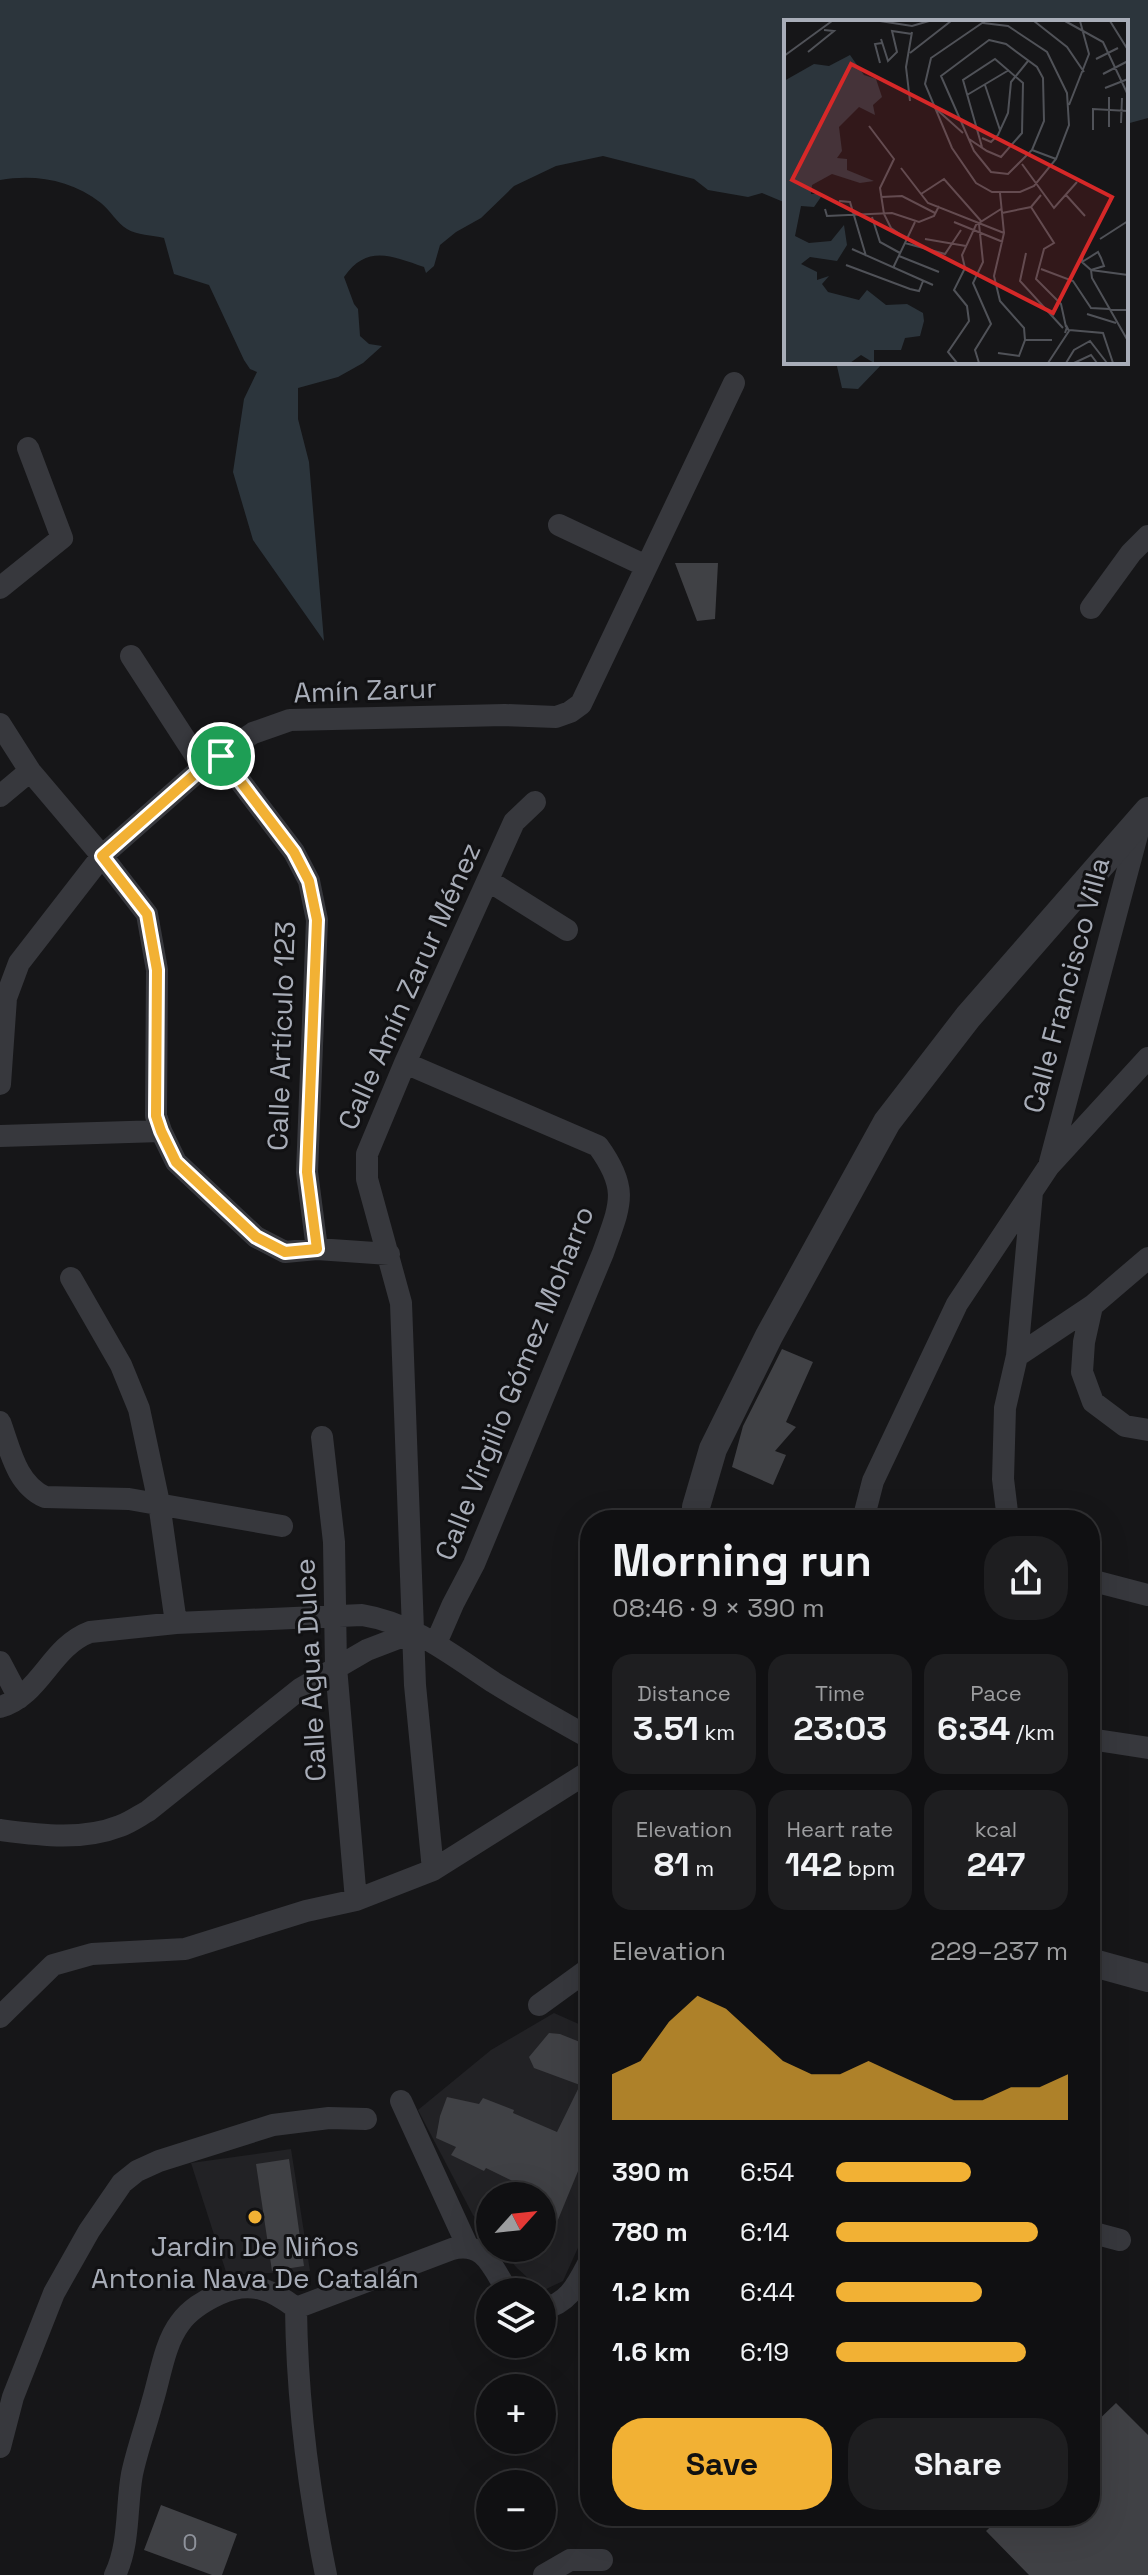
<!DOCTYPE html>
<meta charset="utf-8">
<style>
:root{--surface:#101012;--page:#1e1e20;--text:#f1f3f6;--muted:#9c9d9f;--line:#303032;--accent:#f2b134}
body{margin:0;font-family:"Space Grotesk",sans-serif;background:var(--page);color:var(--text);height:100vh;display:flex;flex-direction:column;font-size:30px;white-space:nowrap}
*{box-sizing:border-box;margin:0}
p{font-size:26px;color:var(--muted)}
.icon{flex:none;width:44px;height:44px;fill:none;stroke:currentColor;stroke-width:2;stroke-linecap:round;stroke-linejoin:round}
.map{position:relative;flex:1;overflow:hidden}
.panel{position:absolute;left:580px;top:1510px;width:520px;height:1016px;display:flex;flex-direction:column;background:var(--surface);border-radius:32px;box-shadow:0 8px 32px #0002,0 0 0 2px var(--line)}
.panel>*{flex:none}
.needle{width:52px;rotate:63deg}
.buttons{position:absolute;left:476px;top:2182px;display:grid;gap:16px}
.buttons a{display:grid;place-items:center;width:80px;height:80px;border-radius:50%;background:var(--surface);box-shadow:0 8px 32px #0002,0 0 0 2px var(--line);font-size:40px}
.pin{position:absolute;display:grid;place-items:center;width:68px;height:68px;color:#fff;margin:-34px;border:4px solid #fff;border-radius:50%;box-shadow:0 2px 8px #0007}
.round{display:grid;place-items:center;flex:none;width:84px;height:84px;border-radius:32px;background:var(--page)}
.overview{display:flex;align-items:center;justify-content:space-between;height:136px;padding:0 32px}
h1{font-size:44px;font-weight:700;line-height:60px}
.figures{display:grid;grid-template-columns:repeat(3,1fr);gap:12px;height:136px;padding:8px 32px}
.figures div{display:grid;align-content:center;border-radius:20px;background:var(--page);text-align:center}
.figures b{font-size:34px;font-weight:700}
.figures small{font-size:22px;font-weight:400}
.figures p{font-size:22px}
.chart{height:224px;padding:16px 32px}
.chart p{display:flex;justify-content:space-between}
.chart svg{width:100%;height:144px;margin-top:8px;fill:var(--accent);opacity:.7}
.cta{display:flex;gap:16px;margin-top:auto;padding:16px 32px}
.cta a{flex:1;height:92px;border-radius:32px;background:var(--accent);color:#111;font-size:32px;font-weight:700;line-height:92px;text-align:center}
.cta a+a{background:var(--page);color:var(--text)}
ul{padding:0 32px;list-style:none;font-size:26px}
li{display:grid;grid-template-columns:128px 96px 1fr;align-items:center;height:60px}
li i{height:20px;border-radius:10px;background:var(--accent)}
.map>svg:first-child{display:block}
.built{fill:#222225}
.water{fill:#2c353c}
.building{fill:#404145}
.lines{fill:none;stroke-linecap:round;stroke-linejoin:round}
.minor{stroke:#37383d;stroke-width:22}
.tertiary{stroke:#37383d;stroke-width:28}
.route-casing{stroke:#fff;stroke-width:16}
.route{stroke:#f2b134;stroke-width:10}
.poi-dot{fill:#f2b134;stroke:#111113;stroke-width:3}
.labels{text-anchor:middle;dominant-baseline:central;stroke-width:6;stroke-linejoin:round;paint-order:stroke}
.number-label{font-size:24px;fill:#8e929b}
.street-label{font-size:28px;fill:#a8adb8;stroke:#111113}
.poi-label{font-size:28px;fill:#a8adb8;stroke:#111113}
.inset-road{fill:none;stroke:#505258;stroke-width:2}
.view{fill:#d62828;fill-opacity:0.15;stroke:#d62828;stroke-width:4}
.inset-edge{fill:none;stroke:#a8adb8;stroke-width:4}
</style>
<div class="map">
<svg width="1148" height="2575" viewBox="0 0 1148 2575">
<rect width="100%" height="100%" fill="#161618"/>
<path class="built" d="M 554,2013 L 590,2029 L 590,2221 L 563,2281 L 542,2291 L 517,2268 L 500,2248 L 542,2248 L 542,2196 L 490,2196 L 490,2236 L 473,2215 L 418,2110 L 491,2050 Z
M 291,2149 L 310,2271 L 227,2275 L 191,2163 Z"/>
<path class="water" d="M 0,0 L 1148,0 L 1148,118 L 1126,124 L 1126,22 L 786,22 L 786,203 L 762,193 L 748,197 L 708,190 L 694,179 L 603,156 L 556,166 L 514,186 L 481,218 L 456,232 L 440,245 L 434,266 L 426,273 L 424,267 C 392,256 367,244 344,277 L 354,304 L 358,309 L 360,336 L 369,344 L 382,346 L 363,363 L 338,377 L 298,388 L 298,419 L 309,462 L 324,641 L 253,540 L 233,472 L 244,399 L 257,372 L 250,369 L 244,360 L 209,285 L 174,274 L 164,238 C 153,235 136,235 127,229 C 117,223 110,210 101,203 C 71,180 36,174 0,180 Z
M 836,362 L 884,362 L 858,389 L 842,388 Z"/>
<path class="building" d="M 675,563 L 718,563 L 715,619 L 697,621 Z
M 782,1349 L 813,1362 L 786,1422 L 796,1427 L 775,1451 L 786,1455 L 773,1485 L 732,1467 L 743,1426 Z
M 549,2033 L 560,2034 L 590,2046 L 590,2142 L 555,2227 L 542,2222 L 542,2196 L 523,2196 L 525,2187 L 486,2168 L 484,2171 L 451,2155 L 456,2147 L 436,2138 L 440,2116 L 447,2097 L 479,2104 L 483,2098 L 514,2110 L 513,2113 L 557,2132 L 580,2085 L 534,2068 L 529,2057 Z
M 289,2159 L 304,2266 L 272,2271 L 256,2164 Z
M 1116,2403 L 1148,2435 L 1148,2575 L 1029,2575 L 986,2531 L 1002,2516 L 1090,2516 L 1090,2428 Z
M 161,2505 L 237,2534 L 222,2575 L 212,2575 L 144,2550 Z"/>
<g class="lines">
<path class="minor" d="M 559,525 L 646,566
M 0,588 L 62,538 L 28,448
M 1091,608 L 1131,553 L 1148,536
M 131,656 L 203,767
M 0,724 L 30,771 L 102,856 L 147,914 L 157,970 L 156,1116 L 161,1131 L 176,1162 L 256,1237 L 285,1252 L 317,1249 L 389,1254
M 221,756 L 294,852 L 309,881 L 317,920 L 307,1172 L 317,1249
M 0,796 L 30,771
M 489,881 L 567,930
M 405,1063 L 598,1146 C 630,1190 620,1205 603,1253 L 474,1564 L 453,1604 L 436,1643
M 0,1084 L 6,998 L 19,963 L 102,856 L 203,767 L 253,733 L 290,720 L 505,715 L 556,717 L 570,712 L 581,704 L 734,383
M 0,1136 L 161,1131
M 1050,1162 L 1141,820
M 71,1278 L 121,1365 L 139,1409 L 159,1503 L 176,1623
M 1092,1306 L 1084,1342 L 1082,1372 L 1093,1402 L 1125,1426 L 1148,1430
M 1017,1356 L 1092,1306 L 1148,1258
M 0,1422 C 10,1449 16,1484 45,1497 L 129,1499 L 282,1526
M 322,1437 L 334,1542 L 336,1667 L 356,1900
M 863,1520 L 873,1481 L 957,1304 L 1049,1166 L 1148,1058
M 1008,1520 L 1003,1479 L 1005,1408 L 1017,1356 L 1032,1192
M 1090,1580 L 1148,1595
M 0,1662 L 19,1698
M 0,1707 C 41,1695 50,1647 90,1632 L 176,1623 L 362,1615 C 412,1623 452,1655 493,1682 C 525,1702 558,1720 590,1738
M 1090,1739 L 1148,1748
M 0,1830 C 39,1835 82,1841 120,1826 C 129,1823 139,1816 148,1811 L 300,1689 L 367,1650 L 414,1632
M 433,1870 L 415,1685 L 401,1303 L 367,1179 L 367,1154 L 405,1063 L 514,822 L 535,802
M 539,2005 L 590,1968
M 0,2017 L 53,1965 L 92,1954 L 185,1949 L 306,1911 L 356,1900 L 433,1870 L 590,1771
M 401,2101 L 467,2245
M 1090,2232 L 1120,2240
M 296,2308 C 297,2398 308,2487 326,2575
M 296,2308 L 452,2249 C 485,2241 492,2267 508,2292
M 542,2309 C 569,2304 578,2283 590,2260
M 0,2447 L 13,2397 L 54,2293 L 89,2231 L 122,2183 L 137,2171 L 159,2161 L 273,2125 L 329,2118 L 366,2119
M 115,2575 C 130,2544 126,2507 132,2474 C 137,2450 146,2426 152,2403 C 160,2378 164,2344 180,2323 C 190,2309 204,2301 219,2294 C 250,2280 271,2289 296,2308
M 544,2575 L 570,2560 L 602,2560"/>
<path class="tertiary" d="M 696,1520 L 696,1507 L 713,1449 L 769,1336 L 887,1122 L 968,1017 L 1148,811
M 1090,1962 L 1148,1978"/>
</g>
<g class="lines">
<g class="route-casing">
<path id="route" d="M 221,756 L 294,852 L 309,881 L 317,920 L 307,1172 L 317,1249 L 285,1252 L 256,1237 L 176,1162 L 161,1131 L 156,1116 L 157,970 L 147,914 L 102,856 L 203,767 Z"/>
</g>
<use href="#route" class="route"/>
</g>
<circle class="poi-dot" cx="255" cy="2217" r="8"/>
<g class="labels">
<g class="number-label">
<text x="190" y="2542">0</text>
</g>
<g class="street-label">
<text transform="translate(365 690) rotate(-2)">Amín Zarur</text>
<text transform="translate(1066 985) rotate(-75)">Calle Francisco Villa</text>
<text transform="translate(409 986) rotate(-66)">Calle Amín Zarur Ménez</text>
<text transform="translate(281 1036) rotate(-88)">Calle Artículo 123</text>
<text transform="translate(514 1383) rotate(-68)">Calle Virgilio Gómez Moharro</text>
<text transform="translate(310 1670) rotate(-93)">Calle Agua Dulce</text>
</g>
<g class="poi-label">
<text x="255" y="2246">Jardin De Niños<tspan x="255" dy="32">Antonia Nava De Catalán</tspan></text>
</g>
</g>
<g transform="translate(784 20)">
<rect width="344" height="344" fill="#161618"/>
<path d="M 66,35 L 80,55 L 92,59 L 98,77 L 89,85 L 91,95 L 75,87 L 55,107 L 58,131 L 53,138 L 63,139 L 63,150 L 90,161 L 76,163 L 48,154 L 28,165 L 27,174 L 39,174 L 30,187 L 17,186 L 11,216 L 25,223 L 47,221 L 60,205 L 63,225 L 53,241 L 26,237 L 17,244 L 33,252 L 33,260 L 45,256 L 38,264 L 44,272 L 75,280 L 83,270 L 102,285 L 123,284 L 139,293 L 140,301 L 136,316 L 121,318 L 117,330 L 90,330 L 90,343 L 77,335 L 66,343 L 0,343 L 0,61 L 30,44 L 45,46 Z" fill="#2c353c"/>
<path class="inset-road" d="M 96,1 L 128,6 L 145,1M 250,1 L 283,27 L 300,52M 281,1 L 319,22 L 344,75M 326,1 L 344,30M 199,3 L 224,6 L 263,32 L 283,73 L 285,105 L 272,139 L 250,166 L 236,172 L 208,172 L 192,163 L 168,128 L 141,64 L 147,38 L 201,1M 97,19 L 104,41 L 113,32 L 108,11 L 128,14M 205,20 L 222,24 L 253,47 L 259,58 L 260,101 L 248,130 L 224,154 L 207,152 L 190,131 L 157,56 ZM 24,32 L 50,11 L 40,10M 126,33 L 167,1M 0,36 L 48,1M 312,39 L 334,28M 96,43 L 91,24 L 98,23M 319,54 L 344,41M 201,65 L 216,110M 321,68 L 344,59M 183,75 L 225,50M 126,81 L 122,47 L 128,12M 285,85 L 305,34 L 296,1M 151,88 L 179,113M 337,103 L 338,78M 85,106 L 110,139 L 96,168 L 100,194 L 107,208 L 123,219M 325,107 L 325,77M 309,110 L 309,89 L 344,91M 198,118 L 207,122 L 214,115 L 224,93 L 227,62 L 244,41M 185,119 L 203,131 L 217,137 L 238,113 L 239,63 L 211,39 L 179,60 L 198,127M 248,130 L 272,139M 238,144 L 270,188 L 293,162M 117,148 L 144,183 L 220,213M 137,174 L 160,159 L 197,201M 282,175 L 301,196M 97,177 L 118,176 L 151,193M 55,181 L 66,182 L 82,236M 247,187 L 270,223 L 260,229 L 252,259 L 277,284 L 282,307M 41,189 L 43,196 L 108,193 L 135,202 L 150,196 L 155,186M 218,193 L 247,187 L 257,175M 88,197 L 96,222 L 116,233M 170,202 L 219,222M 195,204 L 199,242 L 189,263 L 207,304 L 191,330 L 195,343M 141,219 L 182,226M 316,219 L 344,201M 121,223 L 161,234 L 177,210M 68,229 L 149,265M 299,231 L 298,242 L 307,250 L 344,255M 242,233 L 236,261 L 279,308M 115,236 L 155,252M 298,242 L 314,232 L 317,238 L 320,246 L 307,250 L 308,258 L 344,321M 62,245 L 126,269 L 135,271 L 139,261M 109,248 L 131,202M 257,249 L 289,261 L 307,288 L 344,290M 303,294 L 332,303M 285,310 L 319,313 L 329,343M 241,320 L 268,320M 214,333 L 235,336 L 241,320 L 240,308 L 216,281 L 210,256 L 220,213 L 216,173M 173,343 L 164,332 L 185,301 L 183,286 L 170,270 L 181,248 L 178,235 L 192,205 L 217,189M 264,343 L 285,311 L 283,307 L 281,313M 282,343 L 290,330 L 306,321 L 323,343M 290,343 L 307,335 L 313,343"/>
<path class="view" d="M 67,44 L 328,177 L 269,293 L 8,160 Z"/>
<rect width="344" height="344" class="inset-edge"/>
</g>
</svg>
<div class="buttons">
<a><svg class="needle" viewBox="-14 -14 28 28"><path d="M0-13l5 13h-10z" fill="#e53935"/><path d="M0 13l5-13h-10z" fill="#9c9d9f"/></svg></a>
<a><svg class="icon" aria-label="layers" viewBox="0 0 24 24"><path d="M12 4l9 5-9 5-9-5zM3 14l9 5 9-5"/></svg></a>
<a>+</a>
<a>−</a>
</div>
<div class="pin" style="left:221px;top:756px;background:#1e9e55"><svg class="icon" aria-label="arrive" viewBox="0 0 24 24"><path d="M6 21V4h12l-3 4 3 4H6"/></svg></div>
<section class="panel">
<div class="overview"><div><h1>Morning run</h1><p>08:46 · 9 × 390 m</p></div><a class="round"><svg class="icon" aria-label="share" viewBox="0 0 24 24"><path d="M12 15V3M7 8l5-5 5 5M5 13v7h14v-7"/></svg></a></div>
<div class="figures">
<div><p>Distance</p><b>3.51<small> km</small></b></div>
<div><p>Time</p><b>23:03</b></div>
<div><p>Pace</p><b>6:34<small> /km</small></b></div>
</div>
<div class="figures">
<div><p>Elevation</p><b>81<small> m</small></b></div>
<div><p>Heart rate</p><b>142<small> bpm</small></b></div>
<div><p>kcal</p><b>247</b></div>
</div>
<div class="chart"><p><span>Elevation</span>229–237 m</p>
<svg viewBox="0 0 160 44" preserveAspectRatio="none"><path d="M0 44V30L10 26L20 14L30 6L40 10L50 18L60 26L70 30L80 30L90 26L100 30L110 34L120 38L130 38L140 34L150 34L160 30V44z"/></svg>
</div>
<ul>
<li><b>390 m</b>6:54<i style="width:58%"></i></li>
<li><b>780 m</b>6:14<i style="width:87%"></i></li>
<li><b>1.2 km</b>6:44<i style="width:63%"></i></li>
<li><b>1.6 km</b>6:19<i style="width:82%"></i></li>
</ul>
<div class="cta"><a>Save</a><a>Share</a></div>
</section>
</div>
